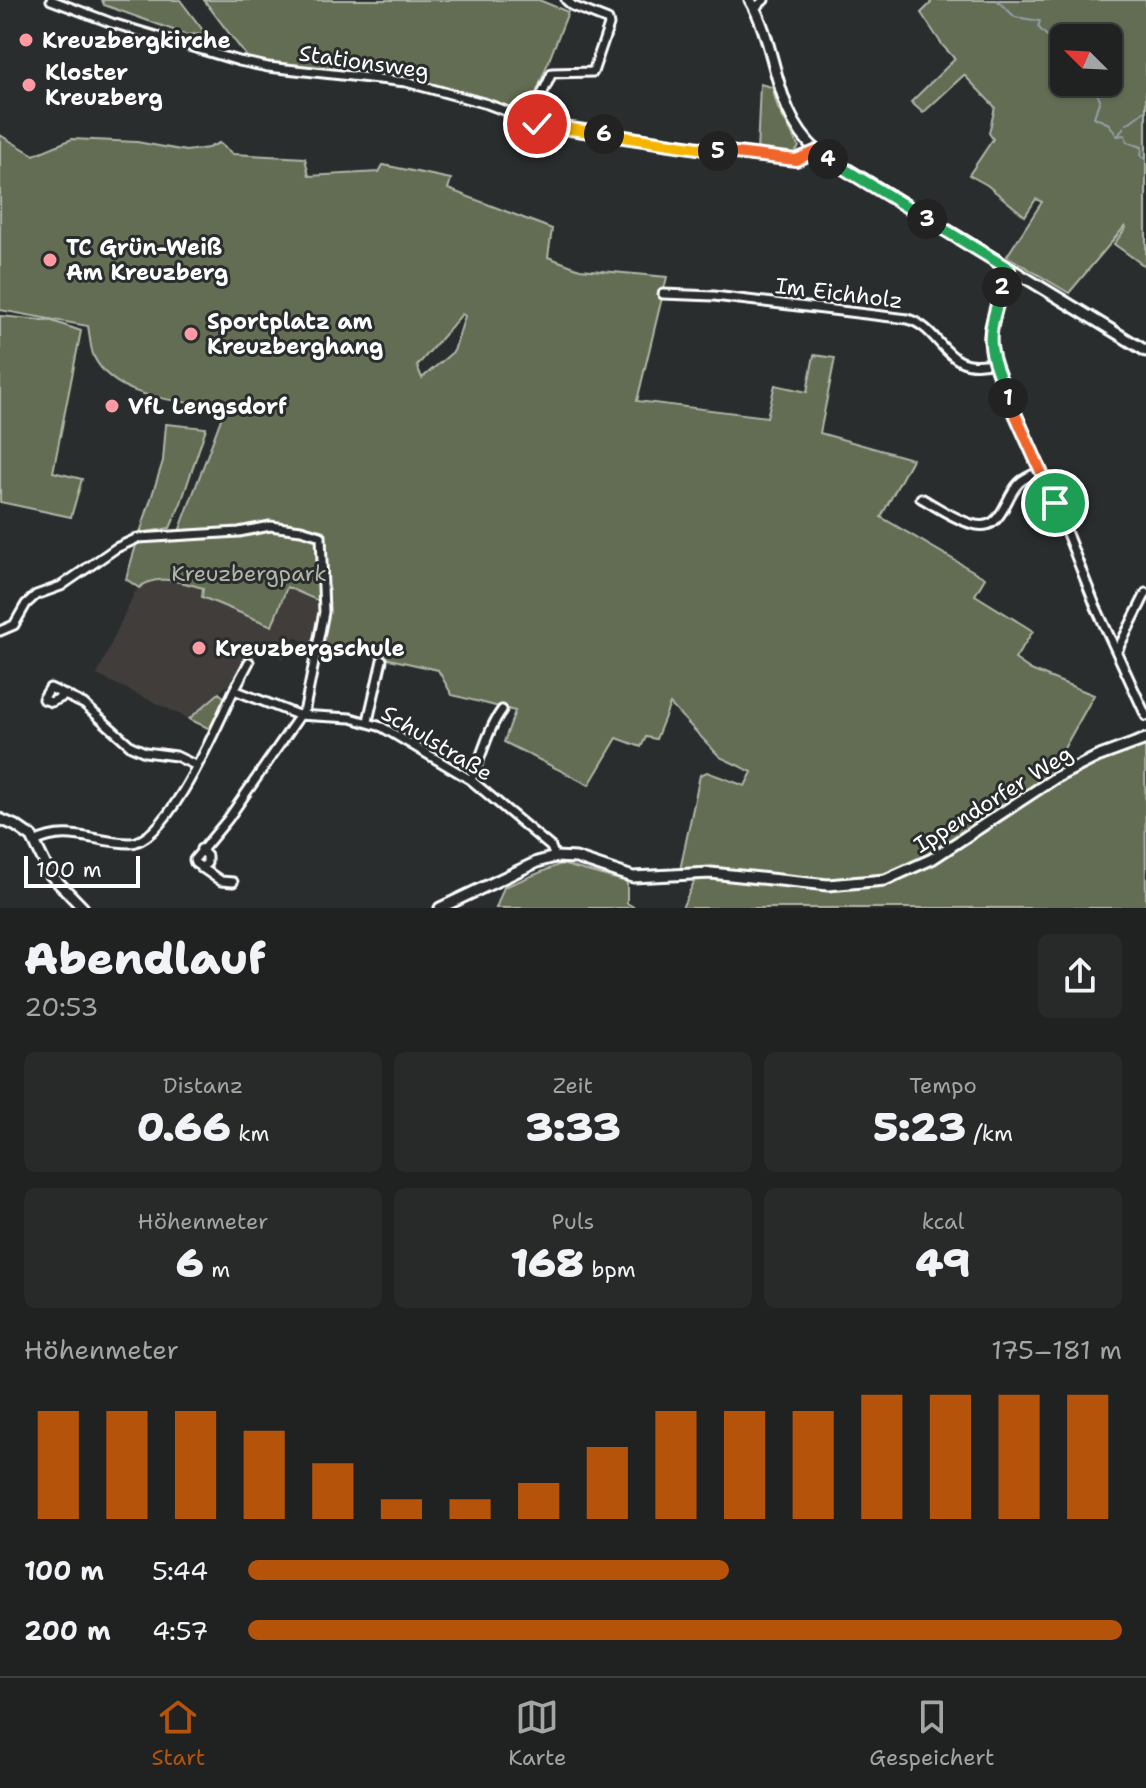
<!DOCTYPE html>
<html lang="de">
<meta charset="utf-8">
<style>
:root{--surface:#202222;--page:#282a2a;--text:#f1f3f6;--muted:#a2a4a5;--line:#3d3f40;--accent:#b45309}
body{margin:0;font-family:"Shantell Sans",sans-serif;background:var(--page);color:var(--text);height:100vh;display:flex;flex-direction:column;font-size:30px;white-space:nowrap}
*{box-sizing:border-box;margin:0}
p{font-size:26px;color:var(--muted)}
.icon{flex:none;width:44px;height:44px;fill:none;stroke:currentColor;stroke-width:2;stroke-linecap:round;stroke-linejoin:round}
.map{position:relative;height:908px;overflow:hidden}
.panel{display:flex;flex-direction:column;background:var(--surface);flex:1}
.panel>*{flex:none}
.needle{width:52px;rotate:294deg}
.tools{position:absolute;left:1050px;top:24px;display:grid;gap:16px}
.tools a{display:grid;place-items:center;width:72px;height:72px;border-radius:12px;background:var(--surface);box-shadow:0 2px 6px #0004,0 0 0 2px var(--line);font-size:40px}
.scale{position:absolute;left:24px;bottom:20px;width:116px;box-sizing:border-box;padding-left:8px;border:4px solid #fff;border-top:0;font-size:22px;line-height:28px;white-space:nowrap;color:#fff;-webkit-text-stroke:6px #2a2d2e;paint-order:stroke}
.pin{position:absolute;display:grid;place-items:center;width:68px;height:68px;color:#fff;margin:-34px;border:4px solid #fff;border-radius:50%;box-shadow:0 2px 8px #0007}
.km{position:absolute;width:40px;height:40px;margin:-20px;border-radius:50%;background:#222;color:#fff;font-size:22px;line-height:40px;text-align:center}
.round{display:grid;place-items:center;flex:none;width:84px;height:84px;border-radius:12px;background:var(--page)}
.overview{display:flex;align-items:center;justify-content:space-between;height:136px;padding:0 24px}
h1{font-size:44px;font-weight:800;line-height:60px}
.stats{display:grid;grid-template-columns:repeat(3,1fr);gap:12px;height:136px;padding:8px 24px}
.stats div{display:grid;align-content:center;border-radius:12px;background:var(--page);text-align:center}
.stats b{font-size:40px;font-weight:800}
.stats small{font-size:22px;font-weight:400}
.stats p{font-size:22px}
.chart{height:224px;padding:16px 24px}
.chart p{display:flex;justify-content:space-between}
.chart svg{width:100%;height:144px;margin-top:8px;stroke:var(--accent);stroke-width:6}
ul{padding:0 24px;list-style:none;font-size:26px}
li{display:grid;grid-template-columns:128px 96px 1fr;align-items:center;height:60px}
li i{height:20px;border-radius:10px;background:var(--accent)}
.tab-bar{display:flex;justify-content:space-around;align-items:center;height:112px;border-top:2px solid var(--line);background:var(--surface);font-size:22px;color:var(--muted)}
.tab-bar a{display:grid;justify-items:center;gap:4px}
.tab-bar .selected{color:var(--accent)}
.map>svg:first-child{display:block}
.built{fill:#3f3c3b}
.green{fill:#636d53;stroke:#b1b6a9;stroke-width:2;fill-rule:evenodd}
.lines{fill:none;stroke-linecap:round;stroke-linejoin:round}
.stream{stroke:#94a1a9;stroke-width:2}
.street-casing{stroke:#fff;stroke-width:13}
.secondary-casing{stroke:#fff;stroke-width:15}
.street{stroke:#2a2d2e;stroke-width:7}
.secondary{stroke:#2a2d2e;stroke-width:9}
.split-1-casing{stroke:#fff;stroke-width:16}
.split-2-casing{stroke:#fff;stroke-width:16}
.split-3-casing{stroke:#fff;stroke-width:16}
.split-4-casing{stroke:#fff;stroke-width:16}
.split-5-casing{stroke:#fff;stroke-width:16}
.split-6-casing{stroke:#fff;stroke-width:16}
.split-7-casing{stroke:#fff;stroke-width:16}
.split-1{stroke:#f0652b;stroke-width:10}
.split-2{stroke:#22a559;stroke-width:10}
.split-3{stroke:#22a559;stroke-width:10}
.split-4{stroke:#22a559;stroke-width:10}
.split-5{stroke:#f0652b;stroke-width:10}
.split-6{stroke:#f5b400;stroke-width:10}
.split-7{stroke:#f5b400;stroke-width:10}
.poi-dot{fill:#ff9aa2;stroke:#2a2d2e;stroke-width:3}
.labels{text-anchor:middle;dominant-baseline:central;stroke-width:6;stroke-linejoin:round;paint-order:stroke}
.poi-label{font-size:22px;font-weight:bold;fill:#fff;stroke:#2a2d2e;text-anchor:start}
.street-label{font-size:22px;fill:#fff;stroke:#2a2d2e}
.park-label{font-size:22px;fill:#b1b6a9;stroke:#2a2d2e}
</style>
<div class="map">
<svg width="1146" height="908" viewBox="0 0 1146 908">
<rect width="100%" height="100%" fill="#2a2d2e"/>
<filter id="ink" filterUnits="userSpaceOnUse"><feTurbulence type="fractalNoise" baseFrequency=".0125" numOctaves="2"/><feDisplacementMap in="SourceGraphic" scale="16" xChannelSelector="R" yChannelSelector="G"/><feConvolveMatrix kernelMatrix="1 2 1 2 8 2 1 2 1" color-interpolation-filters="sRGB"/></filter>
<g filter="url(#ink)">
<path class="built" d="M 160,579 L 204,588 L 271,626 L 287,587 L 321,602 L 314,646 L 294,637 L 283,659 L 259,649 L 252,663 L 246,661 L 233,685 L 228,685 L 189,719 L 97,675 L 134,593 L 145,583 Z"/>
<path class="green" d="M 102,0 L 180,0 L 205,33 L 187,35 L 104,5 Z
M 204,0 L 539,0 L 568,12 L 527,116 C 437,79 346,73 250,61 Z
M 929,0 L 1146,0 L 1146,267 L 1114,244 L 1126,228 L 1125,226 L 1069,293 L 1007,256 L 1042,202 L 1036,199 L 1025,216 L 987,185 L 969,175 L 993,139 L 989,133 L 995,107 L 964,75 L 923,113 L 911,102 L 955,59 L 943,46 L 921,13 L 931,3 ZM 1108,38 L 1108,82 L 1064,82 L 1064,38 Z
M 760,84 L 772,87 L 778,108 L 799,147 L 794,154 L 757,153 Z
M 0,135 L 34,155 L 72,139 L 137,142 L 186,151 L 208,148 L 219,143 L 233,154 L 305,158 L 309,176 L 379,172 L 383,165 L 451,179 L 448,189 L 552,229 L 548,257 L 580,269 L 667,277 L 637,401 L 767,417 L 775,385 L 807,392 L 814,355 L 835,358 L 820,433 L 912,459 L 881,517 L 985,578 L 975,595 L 1033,631 L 1015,659 L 1031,670 L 1094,695 L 1062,752 L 1070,763 L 1145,735 L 1146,908 L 682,908 L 694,882 L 680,870 L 700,775 L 707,772 L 745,786 L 752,772 L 720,757 L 670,704 L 656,739 L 646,737 L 641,747 L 617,738 L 589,785 L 504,742 L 515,711 L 452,695 L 438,670 L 323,644 L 329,601 L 324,535 L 301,528 L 182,532 L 180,529 L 225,408 C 182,400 117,402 94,357 C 90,348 90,336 88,326 L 0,310 ZM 462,314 L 465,316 L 454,351 L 422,378 L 417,366 Z
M 0,316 L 52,321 L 81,331 L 53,472 L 82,479 L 71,517 L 0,502 Z
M 166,424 L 206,428 L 181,503 L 170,528 L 140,533 L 163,461 Z
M 270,529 L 318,537 L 321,602 L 287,587 L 272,626 L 202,597 L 203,588 C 183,583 156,572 139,588 L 126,579 L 137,542 Z
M 219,693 L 225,698 L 210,729 L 189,719 Z
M 561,864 L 627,882 L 627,903 L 635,908 L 496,908 L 504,887 Z"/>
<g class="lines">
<path class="stream" d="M 997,0 L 1015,17 L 1040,21 L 1038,27 L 1046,35 L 1064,44
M 1089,82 L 1100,99 L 1094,117 L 1109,124 L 1117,136 L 1125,135 L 1127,142 L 1142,147 L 1141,156 L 1146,160
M 1127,124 L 1146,110
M 1118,136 L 1124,127"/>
<g class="street-casing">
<path id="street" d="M 51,0 L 112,23 L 239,61 L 268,67 L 406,82 L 487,104 L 546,126 L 796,160 L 817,151
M 755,8 L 764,0
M 530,120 L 552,73 L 593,72 L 609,25 L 608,20 L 573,6 L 566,0
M 1009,269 L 990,328 L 989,338 L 994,362 L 1055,503 L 1095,605 L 1146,716
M 663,294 L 714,296 L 908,319 C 944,330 944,376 994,362
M 921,498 C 937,507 954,519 972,524 C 1003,533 1003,499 1019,483 C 1025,477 1034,474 1041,471
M 0,631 L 14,625 L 26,604 L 36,595 L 61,586 L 116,548 L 138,538 L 239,532 L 270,526 L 301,530 L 321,536 L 324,612 L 305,708 L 228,819 L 194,860 L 195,863 L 221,881 L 233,882
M 1117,651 L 1146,593
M 234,690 L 249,662
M 67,695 L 51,702 L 43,699 L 50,688 L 84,704 L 131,746 L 145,752 L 176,756 L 197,766
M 368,721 L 382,660
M 471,780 C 482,757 487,730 502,710
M 35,842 C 67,825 96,843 130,843 C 168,843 219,721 234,690 L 298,715 L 351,718 L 382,727 L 471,780 L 551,847 L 555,857
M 201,868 L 207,863 L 207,856 L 201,849"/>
</g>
<g class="secondary-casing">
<path id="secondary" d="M 750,0 C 779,49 772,111 817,151 L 1146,351
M 0,819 L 16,826 L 32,837 L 50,874 L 83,908
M 440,908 L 537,862 L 555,857 L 576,858 L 633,877 L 711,873 L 828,885 L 885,880 L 932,859 L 1055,778 L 1097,757 L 1146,739"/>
</g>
<use href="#street" class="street"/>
<use href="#secondary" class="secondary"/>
</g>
</g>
<g class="lines" filter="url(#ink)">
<g class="split-1-casing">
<path id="split-1" d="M 1008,398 L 1055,503"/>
</g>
<g class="split-2-casing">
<path id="split-2" d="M 1002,287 C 986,342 986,344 1008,398"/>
</g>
<g class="split-3-casing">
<path id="split-3" d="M 927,219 L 1009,269 L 1002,287"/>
</g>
<g class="split-4-casing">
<path id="split-4" d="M 828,159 L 927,219"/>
</g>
<g class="split-5-casing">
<path id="split-5" d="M 718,151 L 796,160 L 817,151 L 828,159"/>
</g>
<g class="split-6-casing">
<path id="split-6" d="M 604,134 L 718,151"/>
</g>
<g class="split-7-casing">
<path id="split-7" d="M 537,124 L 604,134"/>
</g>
<use href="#split-1" class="split-1"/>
<use href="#split-2" class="split-2"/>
<use href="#split-3" class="split-3"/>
<use href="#split-4" class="split-4"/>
<use href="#split-5" class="split-5"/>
<use href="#split-6" class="split-6"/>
<use href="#split-7" class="split-7"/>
</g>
<g class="poi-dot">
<circle cx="26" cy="40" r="8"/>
<circle cx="29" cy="85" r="8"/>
<circle cx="50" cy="260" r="8"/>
<circle cx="191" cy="334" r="8"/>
<circle cx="112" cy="406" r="8"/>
<circle cx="199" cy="648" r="8"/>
</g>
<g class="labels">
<g class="poi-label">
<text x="42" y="40">Kreuzbergkirche</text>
<text x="45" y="72">Kloster<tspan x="45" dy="25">Kreuzberg</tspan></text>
<text x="66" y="247">TC Grün-Weiß<tspan x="66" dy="25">Am Kreuzberg</tspan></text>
<text x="207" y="321">Sportplatz am<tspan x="207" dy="25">Kreuzberghang</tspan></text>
<text x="128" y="406">VfL Lengsdorf</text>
<text x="215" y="648">Kreuzbergschule</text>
</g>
<g class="street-label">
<text transform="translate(364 62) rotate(8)">Stationsweg</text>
<text transform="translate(839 293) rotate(7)">Im Eichholz</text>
<text transform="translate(437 743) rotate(31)">Schulstraße</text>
<text transform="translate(993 799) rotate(-32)">Ippendorfer Weg</text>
</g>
<g class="park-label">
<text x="249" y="573">Kreuzbergpark</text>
</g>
</g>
</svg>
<div class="tools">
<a><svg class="needle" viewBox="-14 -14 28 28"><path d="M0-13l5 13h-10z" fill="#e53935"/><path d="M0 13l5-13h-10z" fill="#a2a4a5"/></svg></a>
</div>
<div class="scale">100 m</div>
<div class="pin" style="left:1055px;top:503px;background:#1e9e55"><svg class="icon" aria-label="arrive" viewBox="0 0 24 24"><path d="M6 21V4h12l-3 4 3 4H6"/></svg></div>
<div class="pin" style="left:537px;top:124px;background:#d93025"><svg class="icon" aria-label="check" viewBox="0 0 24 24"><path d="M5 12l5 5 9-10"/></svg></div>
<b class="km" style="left:1008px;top:398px">1</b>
<b class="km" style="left:1002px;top:287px">2</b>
<b class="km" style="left:927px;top:219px">3</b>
<b class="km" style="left:828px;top:159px">4</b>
<b class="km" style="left:718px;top:151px">5</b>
<b class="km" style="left:604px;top:134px">6</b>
</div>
<section class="panel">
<div class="overview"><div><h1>Abendlauf</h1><p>20:53</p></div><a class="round"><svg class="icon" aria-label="share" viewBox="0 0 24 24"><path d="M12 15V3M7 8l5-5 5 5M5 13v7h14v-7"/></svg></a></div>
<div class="stats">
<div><p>Distanz</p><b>0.66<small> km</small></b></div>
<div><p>Zeit</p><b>3:33</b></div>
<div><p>Tempo</p><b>5:23<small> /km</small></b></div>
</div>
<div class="stats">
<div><p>Höhenmeter</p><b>6<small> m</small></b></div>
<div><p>Puls</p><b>168<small> bpm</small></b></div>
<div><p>kcal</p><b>49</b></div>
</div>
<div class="chart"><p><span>Höhenmeter</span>175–181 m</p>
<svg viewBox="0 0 160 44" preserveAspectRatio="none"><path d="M5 44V11M15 44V11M25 44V11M35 44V17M45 44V27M55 44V38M65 44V38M75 44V33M85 44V22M95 44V11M105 44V11M115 44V11M125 44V6M135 44V6M145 44V6M155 44V6"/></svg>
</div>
<ul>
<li><b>100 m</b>5:44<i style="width:55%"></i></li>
<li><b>200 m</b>4:57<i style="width:100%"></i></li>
</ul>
</section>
<nav class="tab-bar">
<a class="selected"><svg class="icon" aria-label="home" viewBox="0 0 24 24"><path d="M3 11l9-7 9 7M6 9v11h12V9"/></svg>Start</a>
<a><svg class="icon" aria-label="map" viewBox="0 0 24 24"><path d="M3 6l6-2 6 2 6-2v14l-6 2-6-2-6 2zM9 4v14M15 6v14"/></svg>Karte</a>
<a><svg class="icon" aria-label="saved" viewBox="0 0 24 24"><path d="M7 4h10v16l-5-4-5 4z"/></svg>Gespeichert</a>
</nav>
